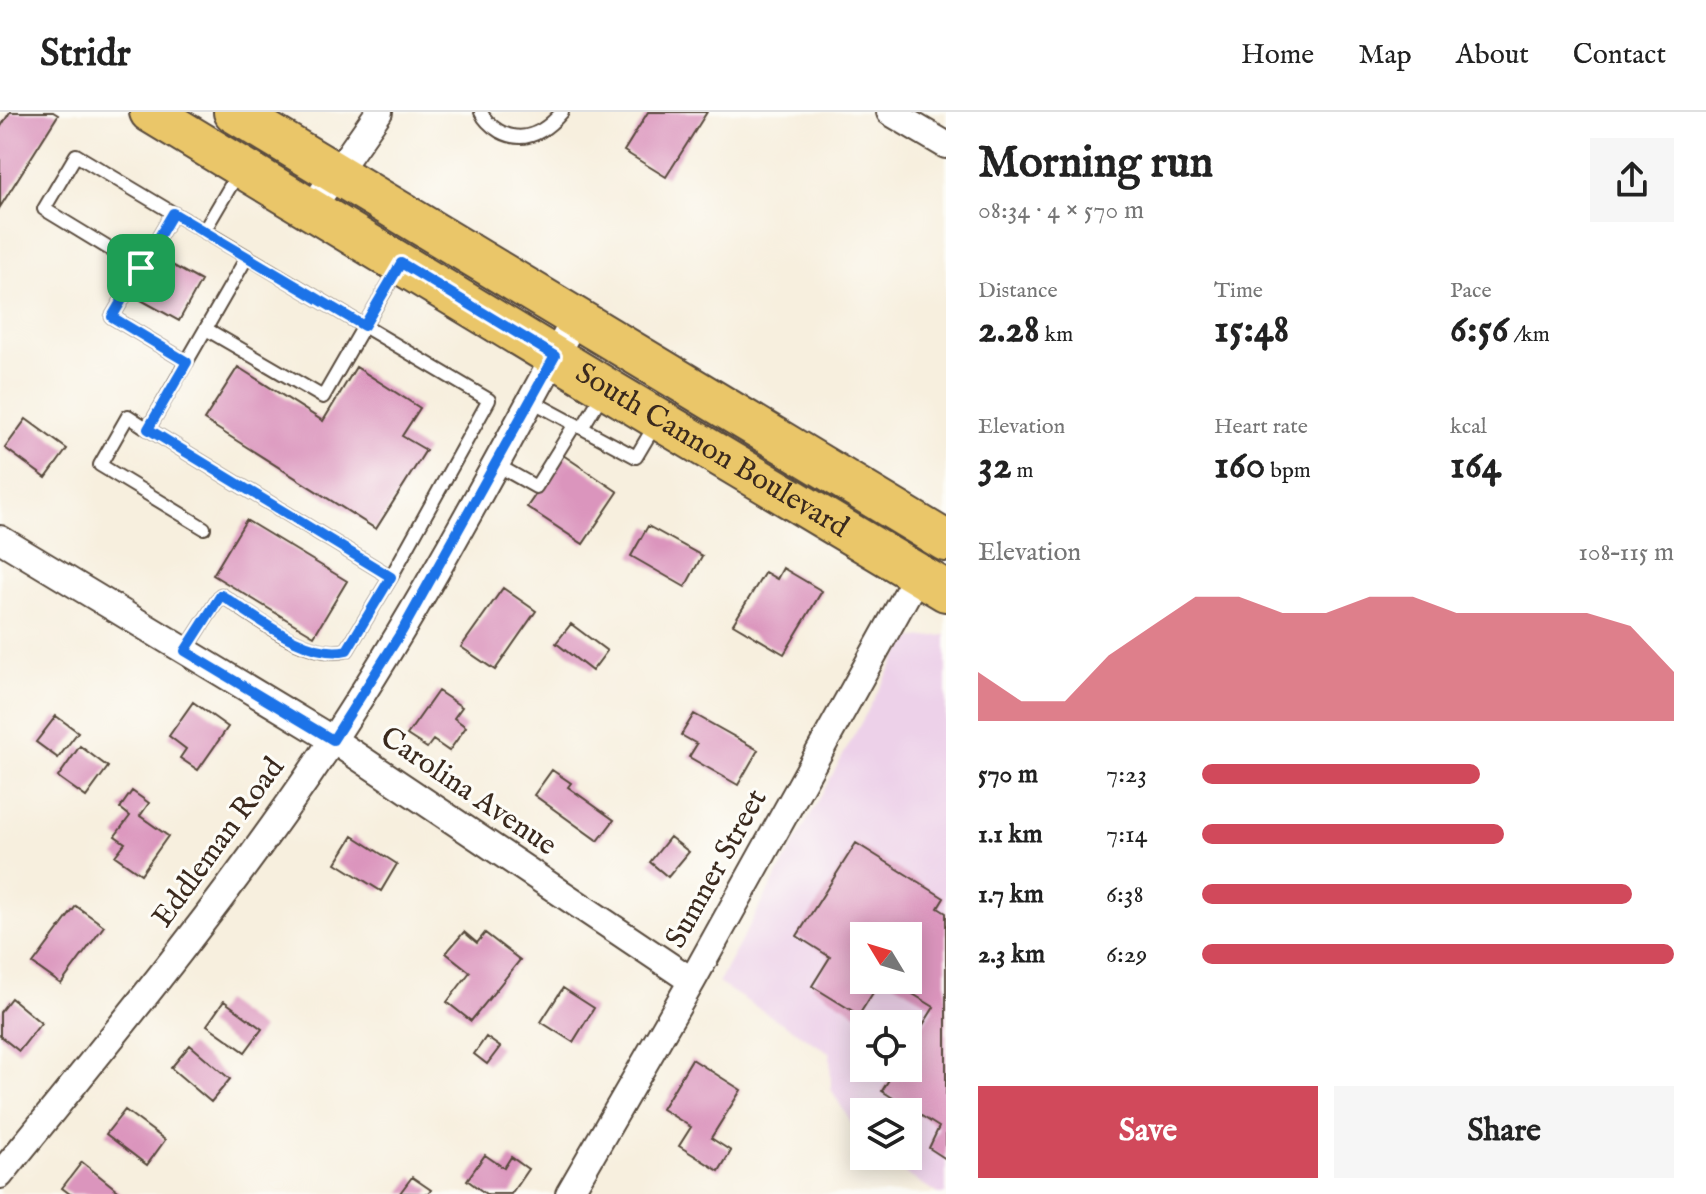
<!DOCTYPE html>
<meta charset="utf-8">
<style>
:root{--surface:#fff;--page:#f6f6f6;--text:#222;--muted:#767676;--line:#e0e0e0;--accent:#d1495b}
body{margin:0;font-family:"IM FELL English",serif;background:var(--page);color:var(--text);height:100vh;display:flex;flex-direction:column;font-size:30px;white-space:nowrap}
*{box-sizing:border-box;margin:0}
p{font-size:26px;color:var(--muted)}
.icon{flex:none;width:44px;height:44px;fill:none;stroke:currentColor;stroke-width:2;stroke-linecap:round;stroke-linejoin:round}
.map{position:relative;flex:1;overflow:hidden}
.panel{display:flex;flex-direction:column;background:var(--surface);width:760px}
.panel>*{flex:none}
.needle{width:52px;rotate:308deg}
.tools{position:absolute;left:850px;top:810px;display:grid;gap:16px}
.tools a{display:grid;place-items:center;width:72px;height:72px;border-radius:0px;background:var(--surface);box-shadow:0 4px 20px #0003;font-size:40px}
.pin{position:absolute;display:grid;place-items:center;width:68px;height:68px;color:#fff;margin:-34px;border-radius:16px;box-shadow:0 4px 12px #0006}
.round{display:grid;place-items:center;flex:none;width:84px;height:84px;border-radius:0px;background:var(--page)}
.headline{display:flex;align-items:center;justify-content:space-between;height:136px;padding:0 32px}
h1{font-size:44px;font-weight:800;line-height:60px}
.figures{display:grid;grid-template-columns:repeat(3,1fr);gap:12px;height:136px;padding:8px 32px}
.figures div{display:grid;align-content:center}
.figures b{font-size:40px;font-weight:800}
.figures small{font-size:22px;font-weight:400}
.figures p{font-size:22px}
.chart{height:224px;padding:16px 32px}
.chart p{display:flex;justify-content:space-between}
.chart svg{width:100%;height:144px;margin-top:8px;fill:var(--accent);opacity:.7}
.primary-button{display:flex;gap:16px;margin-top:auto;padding:16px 32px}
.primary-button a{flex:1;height:92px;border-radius:0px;background:var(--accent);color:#fff;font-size:32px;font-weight:800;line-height:92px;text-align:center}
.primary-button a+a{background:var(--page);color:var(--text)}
ul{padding:0 32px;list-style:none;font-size:26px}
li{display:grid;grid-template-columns:128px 96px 1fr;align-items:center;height:60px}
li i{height:20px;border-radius:10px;background:var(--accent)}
header{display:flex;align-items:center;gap:48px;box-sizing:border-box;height:112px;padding:0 40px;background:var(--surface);border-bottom:2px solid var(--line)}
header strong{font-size:38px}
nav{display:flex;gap:44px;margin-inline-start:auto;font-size:28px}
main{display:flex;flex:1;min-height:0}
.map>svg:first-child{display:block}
.built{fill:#edd1e9;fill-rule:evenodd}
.building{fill:#db95bd}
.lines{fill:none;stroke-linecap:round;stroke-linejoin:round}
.lane-casing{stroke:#57483b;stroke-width:16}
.street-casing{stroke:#57483b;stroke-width:30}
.primary-casing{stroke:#57483b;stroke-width:44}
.lane{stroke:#fff;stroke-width:12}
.street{stroke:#fff;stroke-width:26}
.primary{stroke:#eac669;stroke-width:40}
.route-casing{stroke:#fff;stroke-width:16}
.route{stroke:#1a73e8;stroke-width:10}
.labels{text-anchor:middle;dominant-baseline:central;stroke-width:6;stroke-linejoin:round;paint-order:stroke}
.street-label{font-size:30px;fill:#3b2a1e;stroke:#fdfcf7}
</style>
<header>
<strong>Stridr</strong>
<nav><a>Home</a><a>Map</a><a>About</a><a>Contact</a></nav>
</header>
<main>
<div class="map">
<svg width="946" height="1082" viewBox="0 0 946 1082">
<rect width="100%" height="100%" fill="#fdfcf7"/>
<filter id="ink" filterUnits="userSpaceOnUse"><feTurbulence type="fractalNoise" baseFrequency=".0125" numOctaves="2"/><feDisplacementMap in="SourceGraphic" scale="16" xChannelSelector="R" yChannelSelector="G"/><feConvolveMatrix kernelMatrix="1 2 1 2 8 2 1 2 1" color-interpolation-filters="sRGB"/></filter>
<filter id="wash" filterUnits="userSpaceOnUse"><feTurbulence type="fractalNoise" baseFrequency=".006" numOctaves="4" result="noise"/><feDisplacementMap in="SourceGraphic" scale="32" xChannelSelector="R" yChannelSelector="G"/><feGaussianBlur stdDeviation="1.8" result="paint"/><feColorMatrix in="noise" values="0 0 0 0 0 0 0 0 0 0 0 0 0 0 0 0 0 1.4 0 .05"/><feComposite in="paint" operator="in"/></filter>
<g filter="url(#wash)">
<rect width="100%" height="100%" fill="#f7efde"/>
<path class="built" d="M 946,523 L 946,1082 L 939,1082 L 875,1044 L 908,1044 L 908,1000 L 864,1000 L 864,1033 L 831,977 L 830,941 L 718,871 L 907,527 ZM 864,824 L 908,824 L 908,868 L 864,868 ZM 864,912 L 908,912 L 908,956 L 864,956 Z"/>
<g id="blocks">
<path class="building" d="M 10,0 L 53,0 L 58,3 L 0,95 L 0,16 Z
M 648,0 L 707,0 L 666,65 L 624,39 Z
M 163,148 L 201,169 L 179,209 L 141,188 Z
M 238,255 L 323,309 L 356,255 L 420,296 L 402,324 L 426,338 L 376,417 L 204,308 Z
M 26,307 L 67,337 L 46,366 L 5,336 Z
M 563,343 L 618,380 L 583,432 L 527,395 Z
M 246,408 L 347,469 L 314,524 L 213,463 Z
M 648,414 L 702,444 L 685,475 L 631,444 Z
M 783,456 L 822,479 L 784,542 L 733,512 L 765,460 L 777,467 Z
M 503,476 L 536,499 L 495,558 L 461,535 Z
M 571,512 L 607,539 L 592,559 L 556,531 Z
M 438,579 L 462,595 L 454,606 L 466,615 L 449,639 L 433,628 L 427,636 L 407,623 Z
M 193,590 L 228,615 L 198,658 L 180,646 L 186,637 L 169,624 Z
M 694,602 L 758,638 L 738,673 L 689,645 L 697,632 L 681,623 Z
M 56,604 L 78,620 L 58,646 L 36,630 Z
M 80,634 L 108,655 L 86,685 L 58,665 Z
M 552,658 L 571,671 L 568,675 L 614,708 L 598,729 L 534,683 Z
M 132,679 L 149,691 L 140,704 L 168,724 L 141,762 L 115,744 L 125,731 L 115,724 L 130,704 L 120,696 Z
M 353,724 L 397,752 L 381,779 L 336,751 Z
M 670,725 L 689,740 L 668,765 L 650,750 Z
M 856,731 L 944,786 L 938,796 L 946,801 L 946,1047 L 929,1036 L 939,1015 L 882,979 L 896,956 L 908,956 L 908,937 L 934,895 L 890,868 L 908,868 L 908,824 L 864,824 L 864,868 L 881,868 L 859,903 L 812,874 L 830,845 L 797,824 Z
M 76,794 L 104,814 L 61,872 L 33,852 Z
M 464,820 L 477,831 L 485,821 L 520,848 L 471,909 L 447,890 L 470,860 L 446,841 Z
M 563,876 L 594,896 L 573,930 L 541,910 Z
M 11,886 L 41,911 L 19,939 L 0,924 L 0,900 Z
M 224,889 L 262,917 L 245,940 L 207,913 Z
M 486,925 L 500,935 L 487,952 L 474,942 Z
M 190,933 L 230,967 L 211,990 L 171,956 Z
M 692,947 L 741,978 L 711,1026 L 731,1039 L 719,1059 L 679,1034 L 691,1015 L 662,997 Z
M 125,998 L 165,1028 L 147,1053 L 106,1022 Z
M 485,1043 L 504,1056 L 511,1045 L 528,1057 L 511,1082 L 486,1082 L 467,1068 Z
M 82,1050 L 122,1082 L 70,1082 L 62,1076 Z
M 412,1065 L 431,1078 L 428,1082 L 400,1081 Z"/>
</g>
</g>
<g filter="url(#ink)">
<use href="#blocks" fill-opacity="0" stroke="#57483b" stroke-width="2"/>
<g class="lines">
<g class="lane-casing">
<path id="lane" d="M 481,0 C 485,9 491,14 499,19 C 524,33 545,20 562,0
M 238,61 L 204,119 L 364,214 L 399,155
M 141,156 L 44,97 L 76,43 L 173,101
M 206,217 L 323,285 L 364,214 L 489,288 L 391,465 L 148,317 L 247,145
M 187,250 L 112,205 L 173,101 L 204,119
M 530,288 L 636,345 L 655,313
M 582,316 L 603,281
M 148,317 L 128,304 L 100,353 L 204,416
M 495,352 L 536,375 L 575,312
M 185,539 L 221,483 C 255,504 307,549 347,538 L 391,465"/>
</g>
<g class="street-casing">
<path id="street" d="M 890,0 L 946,33
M 311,97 L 379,0
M 0,427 L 333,628 L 692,869
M 0,1063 C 116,921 233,779 334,626 C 423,491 498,348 575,207
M 569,1082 L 692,869 L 918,462"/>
</g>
<g class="primary-casing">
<g id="primary">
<path id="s1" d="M 150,0 L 606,276 L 946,479"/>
<path d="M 234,0 L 946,429"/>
</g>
</g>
<use href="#lane" class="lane"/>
<use href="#street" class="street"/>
<use href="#primary" class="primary"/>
</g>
</g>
<g class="lines" filter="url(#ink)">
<g class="route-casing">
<path id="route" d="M 173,101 L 364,214 L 401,151 L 555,244 L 402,519 L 333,628 L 185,539 L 221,483 C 255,504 307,548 347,538 L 391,465 L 148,317 L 187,250 L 112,205 Z"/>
</g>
<use href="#route" class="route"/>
</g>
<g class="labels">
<g class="street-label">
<text stroke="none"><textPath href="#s1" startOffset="656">South Cannon Boulevard</textPath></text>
<text transform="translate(468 680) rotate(34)">Carolina Avenue</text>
<text transform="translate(219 731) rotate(-54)">Eddleman Road</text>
<text transform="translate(717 757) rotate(-61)">Sumner Street</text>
</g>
</g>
</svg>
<div class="tools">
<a><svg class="needle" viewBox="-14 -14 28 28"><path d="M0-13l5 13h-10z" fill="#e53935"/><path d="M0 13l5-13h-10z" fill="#767676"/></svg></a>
<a><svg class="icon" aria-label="locate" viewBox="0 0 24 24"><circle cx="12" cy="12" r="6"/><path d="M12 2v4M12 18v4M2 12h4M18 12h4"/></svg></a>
<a><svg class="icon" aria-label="layers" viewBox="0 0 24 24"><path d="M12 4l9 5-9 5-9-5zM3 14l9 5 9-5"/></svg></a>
</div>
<div class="pin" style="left:141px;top:156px;background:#1e9e55"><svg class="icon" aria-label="arrive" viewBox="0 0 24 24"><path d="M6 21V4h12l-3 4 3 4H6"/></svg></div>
</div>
<section class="panel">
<div class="headline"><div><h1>Morning run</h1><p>08:34 · 4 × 570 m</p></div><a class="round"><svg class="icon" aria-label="share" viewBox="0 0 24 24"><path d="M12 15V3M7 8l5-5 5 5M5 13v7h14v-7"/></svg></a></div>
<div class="figures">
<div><p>Distance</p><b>2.28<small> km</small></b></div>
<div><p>Time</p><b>15:48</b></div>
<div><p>Pace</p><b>6:56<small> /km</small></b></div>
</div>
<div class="figures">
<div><p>Elevation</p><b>32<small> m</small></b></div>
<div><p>Heart rate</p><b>160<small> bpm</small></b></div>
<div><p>kcal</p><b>164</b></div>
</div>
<div class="chart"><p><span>Elevation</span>108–115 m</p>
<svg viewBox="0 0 160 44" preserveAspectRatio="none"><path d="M0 44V29L10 38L20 38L30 24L40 15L50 6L60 6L70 11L80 11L90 6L100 6L110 11L120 11L130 11L140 11L150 15L160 29V44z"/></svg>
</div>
<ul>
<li><b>570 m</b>7:23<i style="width:59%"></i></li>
<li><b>1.1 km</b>7:14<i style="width:64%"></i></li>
<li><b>1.7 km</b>6:38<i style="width:91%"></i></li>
<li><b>2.3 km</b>6:29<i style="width:100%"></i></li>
</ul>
<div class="primary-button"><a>Save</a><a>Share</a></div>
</section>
</main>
